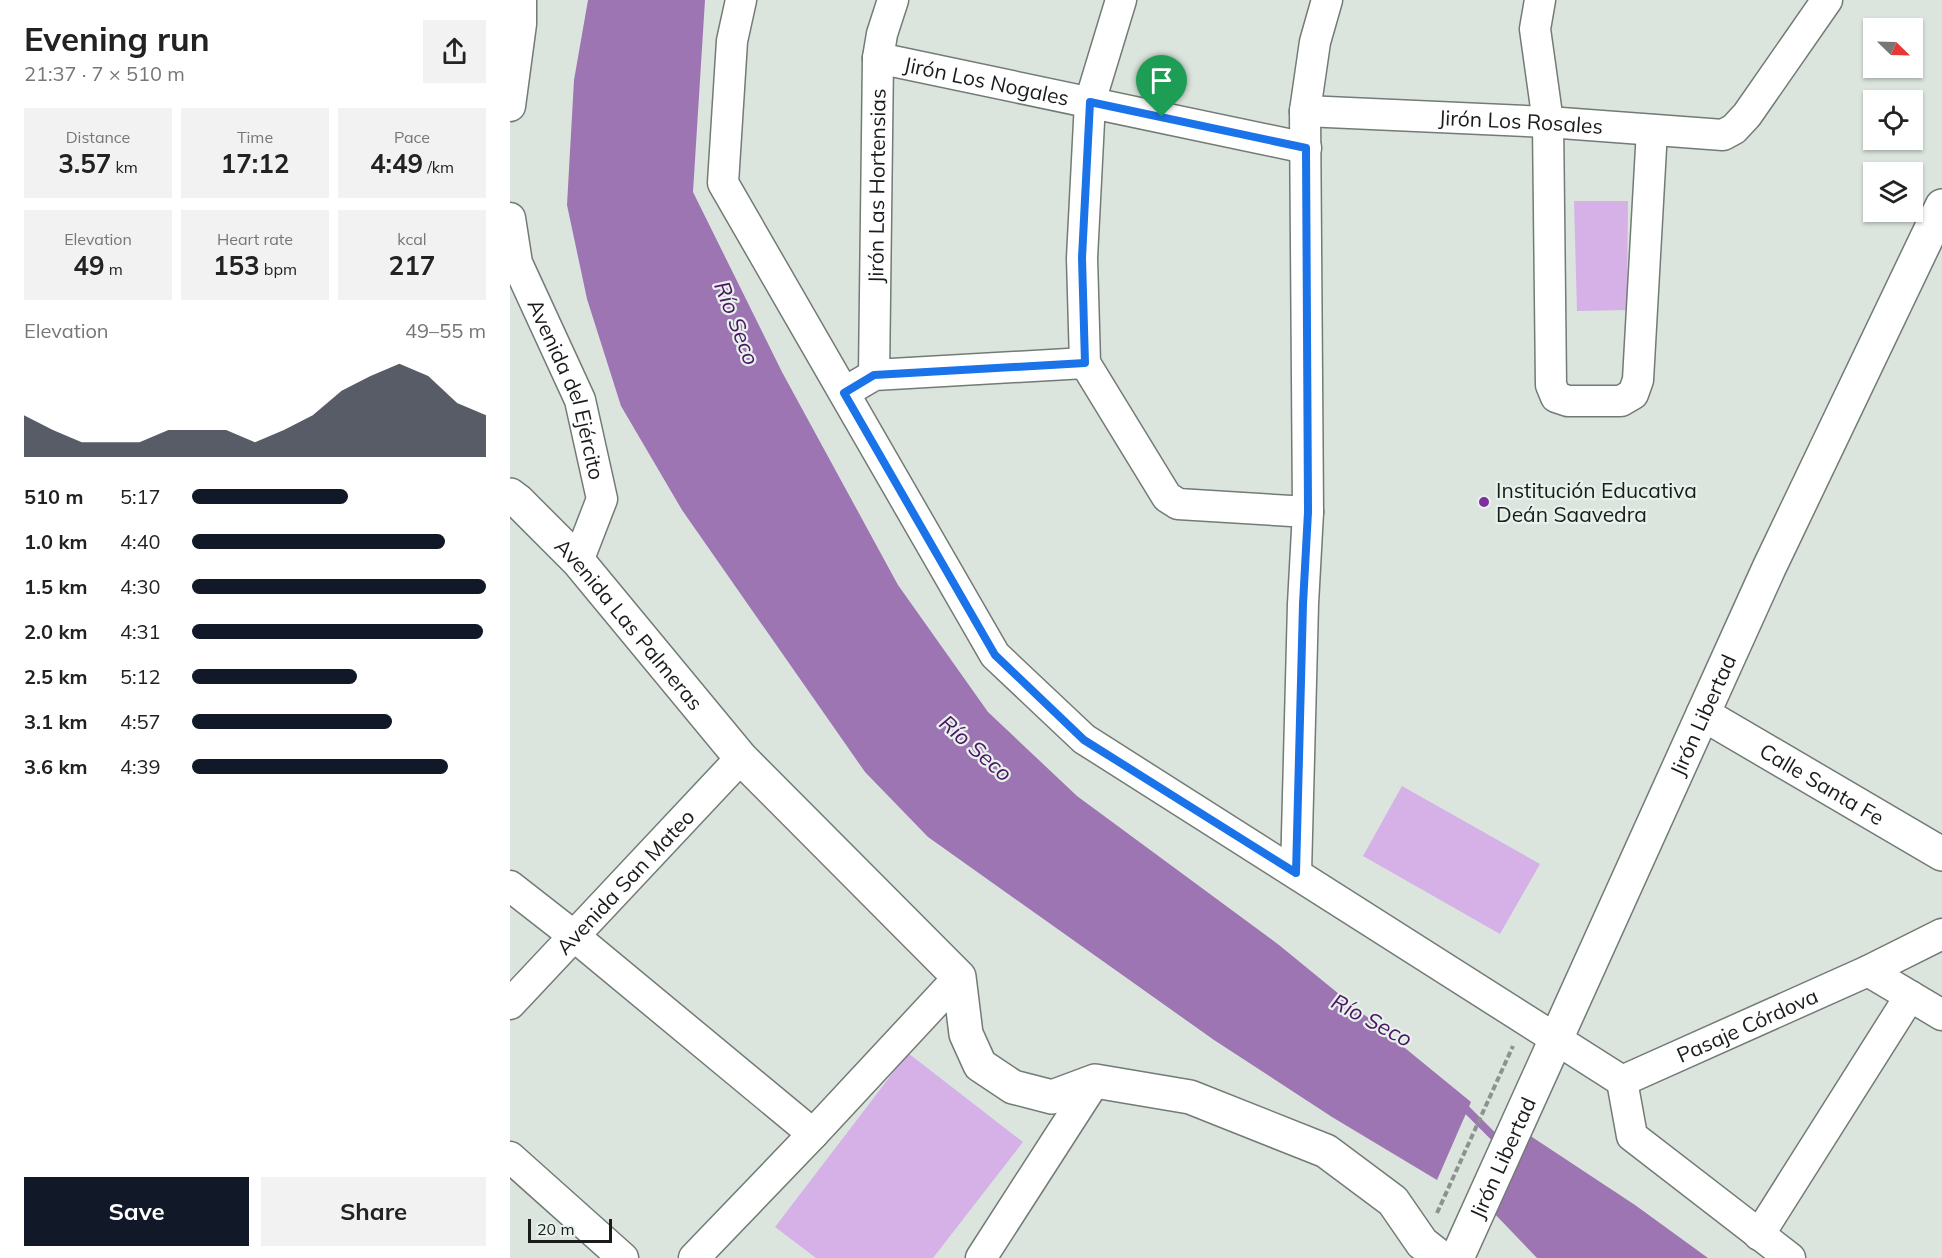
<!DOCTYPE html>
<meta charset="utf-8">
<style>
:root{--surface:#fff;--page:#f2f2f2;--text:#222;--muted:#767676;--accent:#111827}
body{margin:0;font-family:Mulish,sans-serif;background:var(--page);color:var(--text);height:100vh;display:flex;flex-direction:column;font-size:22px;white-space:nowrap}
*{box-sizing:border-box;margin:0}
p{font-size:20px;color:var(--muted)}
.icon{flex:none;width:33px;height:33px;fill:none;stroke:currentColor;stroke-width:2;stroke-linecap:round;stroke-linejoin:round}
.map{position:relative;flex:1;overflow:hidden}
.sheet{display:flex;flex-direction:column;background:var(--surface);width:510px}
.sheet>*{flex:none}
.needle{width:39px;rotate:113deg}
.tools{position:absolute;left:1353px;top:18px;display:grid;gap:12px}
.tools a{display:grid;place-items:center;width:60px;height:60px;border-radius:0px;background:var(--surface);box-shadow:0 2px 4px #0004;font-size:30px}
.scale{position:absolute;left:18px;bottom:15px;width:84px;box-sizing:border-box;padding-left:6px;border:3px solid #191c1a;border-top:0;font-size:16px;line-height:21px;white-space:nowrap;color:#191c1a;-webkit-text-stroke:4px #e8f2ec;paint-order:stroke}
.pin{position:absolute;display:grid;place-items:center;width:51px;height:51px;color:#fff;margin:-62px -26px;border-radius:50% 50% 50% 0;rotate:-45deg;box-shadow:0 0 6px #0007}
.pin .icon{rotate:45deg}
.round{display:grid;place-items:center;flex:none;width:63px;height:63px;border-radius:0px;background:var(--page)}
.headline{display:flex;align-items:center;justify-content:space-between;height:102px;padding:0 24px}
h1{font-size:33px;font-weight:700;line-height:45px}
.stats{display:grid;grid-template-columns:repeat(3,1fr);gap:9px;height:102px;padding:6px 24px}
.stats div{display:grid;align-content:center;border-radius:0px;background:var(--page);text-align:center}
.stats b{font-size:26px;font-weight:700}
.stats small{font-size:16px;font-weight:400}
.stats p{font-size:16px}
.chart{height:168px;padding:12px 24px}
.chart p{display:flex;justify-content:space-between}
.chart svg{width:100%;height:108px;margin-top:6px;fill:var(--accent);opacity:.7}
.action{display:flex;gap:12px;margin-top:auto;padding:12px 24px}
.action a{flex:1;height:69px;border-radius:0px;background:var(--accent);color:#fff;font-size:24px;font-weight:700;line-height:69px;text-align:center}
.action a+a{background:var(--page);color:var(--text)}
ul{padding:0 24px;list-style:none;font-size:20px}
li{display:grid;grid-template-columns:96px 72px 1fr;align-items:center;height:45px}
li i{height:15px;border-radius:8px;background:var(--accent)}
main{display:flex;flex:1;min-height:0}
.map>svg:first-child{display:block}
.green{fill:#d5b1e8}
.water{fill:#9e75b3}
.lines{fill:none;stroke-linecap:round;stroke-linejoin:round}
.stream{stroke:#9e75b3;stroke-width:8}
.street-casing{stroke:#727b75;stroke-width:33}
.secondary-casing{stroke:#727b75;stroke-width:36}
.path{stroke:#8c938e;stroke-width:4;stroke-dasharray:6 3;stroke-linecap:butt}
.street{stroke:#fff;stroke-width:30}
.secondary{stroke:#fff;stroke-width:33}
.route-casing{stroke:#fff;stroke-width:12}
.route{stroke:#1a73e8;stroke-width:8}
.poi-dot{fill:#7d2e9f;stroke:#e8f2ec;stroke-width:2}
.labels{text-anchor:middle;dominant-baseline:central;stroke-width:4.5;stroke-linejoin:round;paint-order:stroke}
.street-label{font-size:21px;fill:#191c1a;stroke:#e8f2ec}
.poi-label{font-size:21px;fill:#191c1a;stroke:#e8f2ec;text-anchor:start}
.water-label{font-size:22px;font-style:italic;fill:#4b1562;stroke:#e8f2ec}
</style>
<main>
<section class="sheet">
<div class="headline"><div><h1>Evening run</h1><p>21:37 · 7 × 510 m</p></div><a class="round"><svg class="icon" aria-label="share" viewBox="0 0 24 24"><path d="M12 15V3M7 8l5-5 5 5M5 13v7h14v-7"/></svg></a></div>
<div class="stats">
<div><p>Distance</p><b>3.57<small> km</small></b></div>
<div><p>Time</p><b>17:12</b></div>
<div><p>Pace</p><b>4:49<small> /km</small></b></div>
</div>
<div class="stats">
<div><p>Elevation</p><b>49<small> m</small></b></div>
<div><p>Heart rate</p><b>153<small> bpm</small></b></div>
<div><p>kcal</p><b>217</b></div>
</div>
<div class="chart"><p><span>Elevation</span>49–55 m</p>
<svg viewBox="0 0 160 44" preserveAspectRatio="none"><path d="M0 44V27L10 33L20 38L30 38L40 38L50 33L60 33L70 33L80 38L90 33L100 27L110 17L120 11L130 6L140 11L150 22L160 27V44z"/></svg>
</div>
<ul>
<li><b>510 m</b>5:17<i style="width:53%"></i></li>
<li><b>1.0 km</b>4:40<i style="width:86%"></i></li>
<li><b>1.5 km</b>4:30<i style="width:100%"></i></li>
<li><b>2.0 km</b>4:31<i style="width:99%"></i></li>
<li><b>2.5 km</b>5:12<i style="width:56%"></i></li>
<li><b>3.1 km</b>4:57<i style="width:68%"></i></li>
<li><b>3.6 km</b>4:39<i style="width:87%"></i></li>
</ul>
<div class="action"><a>Save</a><a>Share</a></div>
</section>
<div class="map">
<svg width="1432" height="1258" viewBox="0 0 1432 1258">
<rect width="100%" height="100%" fill="#dbe5de"/>
<path class="green" d="M 1064,201 L 1118,201 L 1117,310 L 1067,311 Z
M 892,786 L 1030,864 L 990,934 L 853,856 Z
M 398,1053 L 513,1142 L 423,1258 L 306,1258 L 265,1227 Z"/>
<path class="water" d="M 78,0 L 195,0 L 183,192 L 272,372 L 388,585 L 478,712 L 567,796 L 769,945 L 961,1102 L 927,1180 L 822,1117 L 704,1040 L 418,837 L 355,772 L 172,510 L 111,406 L 77,299 L 57,205 L 64,80 Z
M 1016,1133 L 1125,1205 L 1198,1258 L 1027,1258 L 980,1209 Z"/>
<g class="lines">
<path class="stream" d="M 949,1102 L 991,1144"/>
<g class="street-casing">
<g id="street">
<path id="s1" d="M 231,0 L 222,41 L 213,183 L 485,655 L 574,739 L 1112,1081 L 1358,971 L 1432,934"/>
<path d="M 611,0 L 580,102 L 572,258 L 575,363 L 657,497 L 668,504 L 798,512"/>
<path d="M 1030,0 L 1025,29 L 1038,122 L 1041,385 L 1046,397 L 1058,401 L 1111,401 L 1123,394 L 1128,380 L 1142,130"/>
<path id="s2" d="M 368,58 L 796,148"/>
<path d="M 0,106 L 11,24 L 11,0"/>
<path id="s3" d="M 795,111 L 1038,122 L 1213,135 L 1224,129 L 1237,115 L 1317,0"/>
<path id="s4" d="M 0,218 L 7,263 L 70,400 L 92,499 L 68,561"/>
<path id="s5" d="M 364,375 L 368,58 L 372,34 L 383,0"/>
<path d="M 347,385 L 364,375 L 575,363"/>
<path d="M 786,873 L 793,604 L 798,512 L 795,111 L 805,42 L 817,0"/>
<path d="M 0,886 L 64,936 L 303,1134"/>
<path d="M 1358,971 L 1432,1015"/>
<path id="s6" d="M 0,1004 L 231,758"/>
<path d="M 1112,1081 L 1122,1136 L 1280,1258"/>
<path d="M 0,1157 L 113,1258"/>
<path d="M 1249,1235 L 1400,996"/>
<path d="M 184,1258 L 303,1134 L 449,977"/>
<path d="M 471,1258 L 585,1081"/>
</g>
</g>
<g class="secondary-casing">
<g id="secondary">
<path id="s7" d="M 0,495 L 8,501 L 68,561 L 231,758 L 449,977 L 456,1034 L 470,1065 L 503,1087 L 542,1097 L 585,1081 L 680,1097 L 816,1151 L 883,1201 L 912,1243 L 931,1258"/>
<path id="s8" d="M 1193,714 L 1432,854"/>
<path id="s9" d="M 947,1258 L 1259,568 L 1432,206"/>
</g>
</g>
<path class="path" d="M 927,1213 L 1003,1046"/>
<use href="#street" class="street"/>
<use href="#secondary" class="secondary"/>
</g>
<g class="lines">
<g class="route-casing">
<path id="route" d="M 580,102 L 796,148 L 798,512 L 793,604 L 786,873 L 574,740 L 485,655 L 334,393 L 364,375 L 575,363 L 572,258 Z"/>
</g>
<use href="#route" class="route"/>
</g>
<circle class="poi-dot" cx="974" cy="502" r="6"/>
<g class="labels">
<g class="street-label">
<text stroke="none"><textPath href="#s2" startOffset="111">Jirón Los Nogales</textPath></text>
<text stroke="none"><textPath href="#s3" startOffset="216">Jirón Los Rosales</textPath></text>
<text stroke="none"><textPath href="#s5" startOffset="189">Jirón Las Hortensias</textPath></text>
<text stroke="none"><textPath href="#s4" startOffset="182">Avenida del Ejército</textPath></text>
<text stroke="none"><textPath href="#s7" startOffset="176">Avenida Las Palmeras</textPath></text>
<text stroke="none"><textPath href="#s9" startOffset="596">Jirón Libertad</textPath></text>
<text stroke="none"><textPath href="#s8" startOffset="138">Calle Santa Fe</textPath></text>
<text stroke="none"><textPath href="#s6" startOffset="168">Avenida San Mateo</textPath></text>
<text stroke="none"><textPath href="#s1" startOffset="1626">Pasaje Córdova</textPath></text>
<text stroke="none"><textPath href="#s9" startOffset="110">Jirón Libertad</textPath></text>
</g>
<g class="poi-label">
<text x="986" y="490">Institución Educativa<tspan x="986" dy="24">Deán Saavedra</tspan></text>
</g>
<g class="water-label">
<text transform="translate(227 323) rotate(69)">Río Seco</text>
<text transform="translate(466 748) rotate(41)">Río Seco</text>
<text transform="translate(862 1020) rotate(28)">Río Seco</text>
</g>
</g>
</svg>
<div class="tools">
<a><svg class="needle" viewBox="-14 -14 28 28"><path d="M0-13l5 13h-10z" fill="#e53935"/><path d="M0 13l5-13h-10z" fill="#767676"/></svg></a>
<a><svg class="icon" aria-label="locate" viewBox="0 0 24 24"><circle cx="12" cy="12" r="6"/><path d="M12 2v4M12 18v4M2 12h4M18 12h4"/></svg></a>
<a><svg class="icon" aria-label="layers" viewBox="0 0 24 24"><path d="M12 4l9 5-9 5-9-5zM3 14l9 5 9-5"/></svg></a>
</div>
<div class="scale">20 m</div>
<div class="pin" style="left:652px;top:117px;background:#1e9e55"><svg class="icon" aria-label="arrive" viewBox="0 0 24 24"><path d="M6 21V4h12l-3 4 3 4H6"/></svg></div>
</div>
</main>
